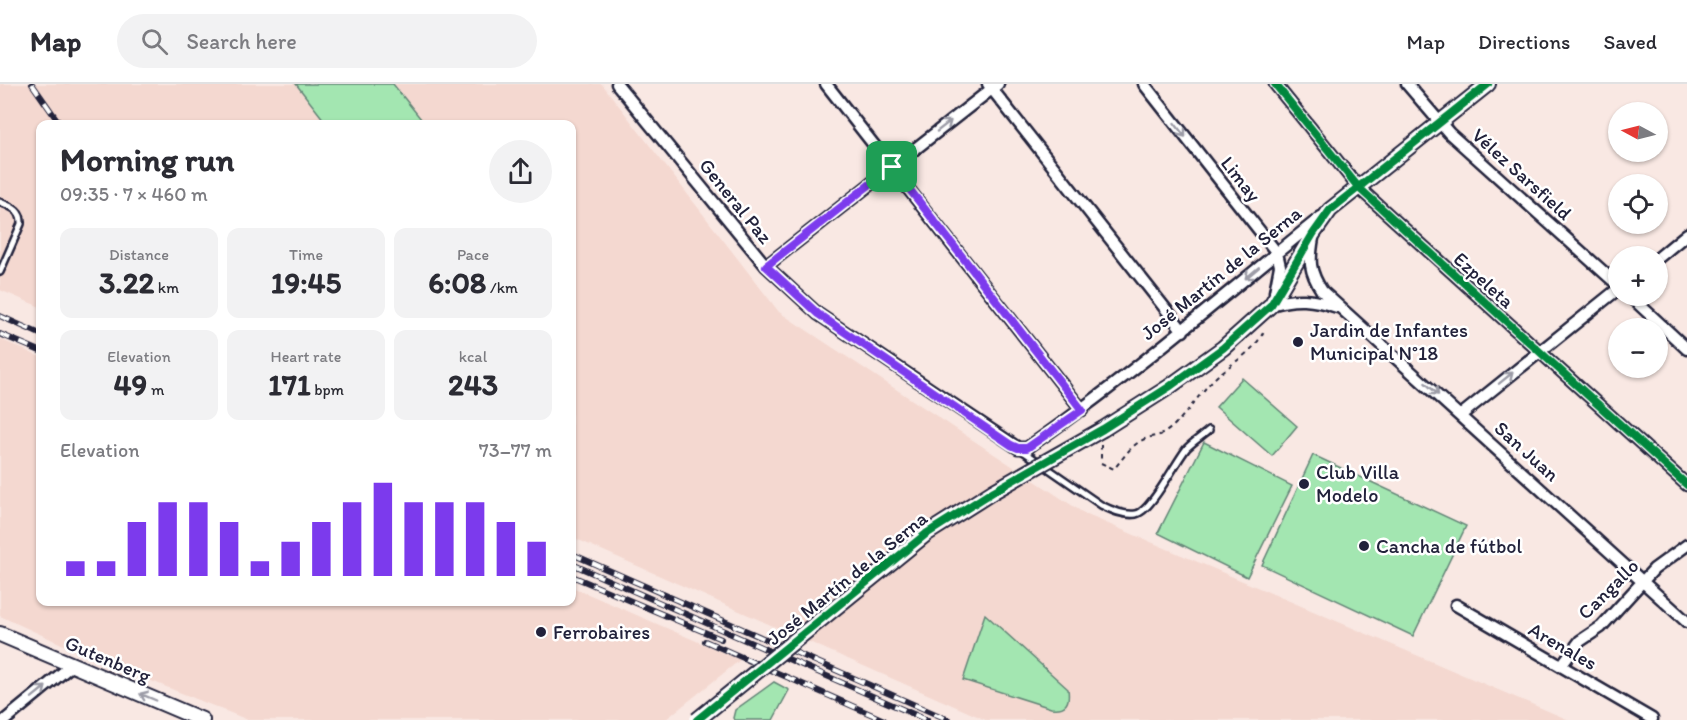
<!DOCTYPE html>
<meta charset="utf-8">
<style>
:root{--surface:#fff;--page:#f2f2f3;--text:#2b2b33;--muted:#7c7c81;--line:#e1e1e2;--accent:#7c3aed}
body{margin:0;font-family:Itim,sans-serif;background:var(--page);color:var(--text);height:100vh;display:flex;flex-direction:column;font-size:22px;white-space:nowrap}
*{box-sizing:border-box;margin:0}
p{font-size:20px;color:var(--muted)}
.icon{flex:none;width:33px;height:33px;fill:none;stroke:currentColor;stroke-width:2;stroke-linecap:round;stroke-linejoin:round}
.map{position:relative;flex:1;overflow:hidden}
.drawer{position:absolute;left:36px;top:36px;width:540px;height:486px;display:flex;flex-direction:column;background:var(--surface);border-radius:12px;box-shadow:0 2px 4px #0004}
.drawer>*{flex:none}
.needle{width:39px;rotate:277deg}
.tools{position:absolute;left:1608px;top:18px;display:grid;gap:12px}
.tools a{display:grid;place-items:center;width:60px;height:60px;border-radius:50%;background:var(--surface);box-shadow:0 2px 4px #0004;font-size:30px}
.pin{position:absolute;display:grid;place-items:center;width:51px;height:51px;color:#fff;margin:-26px;border-radius:12px;box-shadow:0 3px 9px #0006}
.round{display:grid;place-items:center;flex:none;width:63px;height:63px;border-radius:32px;background:var(--page)}
.headline{display:flex;align-items:center;justify-content:space-between;height:102px;padding:0 24px}
h1{font-size:33px;font-weight:700;line-height:45px}
.stats{display:grid;grid-template-columns:repeat(3,1fr);gap:9px;height:102px;padding:6px 24px}
.stats div{display:grid;align-content:center;border-radius:12px;background:var(--page);text-align:center}
.stats b{font-size:30px;font-weight:700}
.stats small{font-size:16px;font-weight:400}
.stats p{font-size:16px}
.chart{height:168px;padding:12px 24px}
.chart p{display:flex;justify-content:space-between}
.chart svg{width:100%;height:108px;margin-top:6px;stroke:var(--accent);stroke-width:6}
header{display:flex;align-items:center;gap:36px;box-sizing:border-box;height:84px;padding:0 30px;background:var(--surface);border-bottom:2px solid var(--line)}
header strong{font-size:28px}
nav{display:flex;gap:33px;margin-inline-start:auto;font-size:21px}
.search{width:420px;height:54px;background:var(--page);display:flex;align-items:center;gap:15px;box-sizing:border-box;padding:0 21px;border-radius:33px;color:var(--muted);font-size:22px}
.map>svg:first-child{display:block}
.built{fill:#f4d8d0}
.green{fill:#a3e6b1;stroke:#628476;stroke-width:1.5}
.lines{fill:none;stroke-linecap:round;stroke-linejoin:round}
.service-casing{stroke:#22223b;stroke-width:10}
.minor-casing{stroke:#22223b;stroke-width:15}
.tertiary-casing{stroke:#22223b;stroke-width:18}
.path{stroke:#22223b;stroke-width:2;stroke-dasharray:4.5 4.5;stroke-linecap:butt}
.service{stroke:#fff;stroke-width:5}
.minor{stroke:#fff;stroke-width:10}
.tertiary{stroke:#fff;stroke-width:14}
.rail-casing{stroke:#22223b;stroke-width:6}
.rail{stroke:#fff;stroke-width:4;stroke-dasharray:11;stroke-linecap:butt}
.tertiary-bridge-casing{stroke:#22223b;stroke-width:18;stroke-linecap:butt}
.tertiary-bridge{stroke:#fff;stroke-width:14}
.cycleway-casing{stroke:#fff;stroke-width:11}
.cycleway{stroke:#00873e;stroke-width:8}
.oneway{stroke:#9c9ca7}
.route-casing{stroke:#fff;stroke-width:12}
.route{stroke:#7c3aed;stroke-width:8}
.poi-dot{fill:#22223b;stroke:#fff;stroke-width:2}
.labels{text-anchor:middle;dominant-baseline:central;stroke-width:5;stroke-linejoin:round;paint-order:stroke}
.street-label{font-size:20px;fill:#22223b;stroke:#fff}
.poi-label{font-size:20px;fill:#22223b;stroke:#fff;text-anchor:start}
</style>
<header>
<strong>Map</strong>
<div class="search"><svg class="icon" aria-label="search" viewBox="0 0 24 24"><circle cx="10" cy="10" r="6"/><path d="M15 15l6 6"/></svg>Search here</div>
<nav><a>Map</a><a>Directions</a><a>Saved</a></nav>
</header>
<div class="map">
<svg width="1687" height="636" viewBox="0 0 1687 636">
<rect width="100%" height="100%" fill="#f9e8e3"/>
<filter id="ink" filterUnits="userSpaceOnUse"><feTurbulence type="fractalNoise" baseFrequency=".0167" numOctaves="2"/><feDisplacementMap in="SourceGraphic" scale="12" xChannelSelector="R" yChannelSelector="G"/><feConvolveMatrix kernelMatrix="1 2 1 2 8 2 1 2 1" color-interpolation-filters="sRGB"/></filter>
<g filter="url(#ink)">
<path class="built" d="M 0,0 L 602,0 L 779,228 L 1085,430 L 1569,636 L 986,636 L 572,453 L 572,40 L 40,40 L 40,223 L 0,206 Z
M 0,255 L 40,273 L 40,518 L 572,518 L 572,503 L 740,576 L 665,636 L 248,636 L 75,566 L 0,532 Z"/>
<path class="green" d="M 296,0 L 393,0 L 425,40 L 327,40 Z
M 1242,294 L 1297,342 L 1272,372 L 1216,323 Z
M 1204,358 L 1292,402 L 1247,493 L 1158,449 Z
M 1313,371 L 1466,442 L 1413,552 L 1262,481 Z
M 985,530 L 1068,605 C 1070,619 1066,626 1051,624 L 963,596 Z
M 774,598 L 789,606 L 773,636 L 735,636 L 733,634 L 735,626 Z"/>
<g class="lines">
<g class="service-casing">
<path id="service" d="M 0,118 C 12,123 22,126 21,140 L 0,188
M 1020,365 L 1101,421 C 1111,426 1124,432 1136,430 C 1151,428 1176,377 1187,364 C 1193,358 1202,352 1209,346"/>
</g>
<g class="minor-casing">
<path id="minor" d="M 617,0 L 766,182 L 818,230 L 1018,364 L 1027,364 C 1130,293 1224,211 1321,133
M 826,0 L 1082,326
M 988,0 L 1183,247
M 1144,0 L 1277,169 L 1280,182 L 1275,208
M 1275,0 L 1359,104 L 1687,401
M 1407,0 L 1449,49 L 1618,201
M 1313,154 C 1309,177 1309,187 1322,207 L 1687,538
M 1658,174 L 1687,150
M 766,182 L 998,0
M 1630,212 L 1687,265
M 1271,221 C 1295,213 1314,215 1337,223
M 1461,331 L 1618,205
M 1456,521 L 1652,635
M 1561,582 L 1580,557 L 1601,543 L 1654,485 L 1687,461
M 5,636 L 72,581"/>
</g>
<g class="tertiary-casing">
<path id="tertiary" d="M 1103,345 L 1169,303 L 1223,264 L 1271,221 L 1313,150 L 1330,126 L 1488,0
M 0,550 L 202,636"/>
</g>
<path class="path" d="M 1101,361 L 1101,379 L 1114,385 C 1124,373 1133,358 1148,354 C 1153,352 1158,352 1162,350 C 1180,341 1198,311 1213,296 C 1231,278 1256,269 1265,244"/>
<use href="#service" class="service"/>
<use href="#minor" class="minor"/>
<use href="#tertiary" class="tertiary"/>
<g class="rail-casing">
<path id="rail" d="M 32,0 L 60,40
M 0,232 L 40,250
M 0,250 L 40,267
M 572,470 L 949,636
M 572,480 L 927,636
M 572,492 L 721,555
M 705,557 L 884,636"/>
</g>
<use href="#rail" class="rail"/>
<g class="tertiary-bridge-casing">
<path id="tertiary-bridge" d="M 697,636 L 926,450 L 994,407 L 1103,345"/>
</g>
<use href="#tertiary-bridge" class="tertiary-bridge"/>
<g class="cycleway-casing">
<path id="cycleway" d="M 1275,0 L 1359,104 L 1687,401
M 697,636 L 926,450 L 994,407 L 1103,345 L 1169,303 L 1223,264 L 1271,221 L 1313,150 L 1330,126 L 1488,0"/>
</g>
<use href="#cycleway" class="cycleway"/>
</g>
<defs><path id="oneway-shaft" d="M-6 0H5M1.5-3L5.5 0L1.5 3" fill="none" stroke-width="1.6" stroke-linecap="round" stroke-linejoin="round" transform="scale(1.5)"/></defs>
<g class="oneway">
<use href="#oneway-shaft" transform="translate(944 42) rotate(-38)"/>
<use href="#oneway-shaft" transform="translate(1180 46) rotate(52)"/>
<use href="#oneway-shaft" transform="translate(1252 189) rotate(140)"/>
<use href="#oneway-shaft" transform="translate(1506 294) rotate(-39)"/>
<use href="#oneway-shaft" transform="translate(1432 305) rotate(42)"/>
<use href="#oneway-shaft" transform="translate(39 608) rotate(-39)"/>
<use href="#oneway-shaft" transform="translate(148 613) rotate(-157)"/>
</g>
</g>
<g class="lines" filter="url(#ink)">
<g class="route-casing">
<path id="route" d="M 892,83 L 1082,326 L 1027,364 L 1018,364 L 1011,361 L 818,230 L 766,182 Z"/>
</g>
<use href="#route" class="route"/>
</g>
<g class="poi-dot">
<circle cx="1298" cy="258" r="6"/>
<circle cx="1304" cy="400" r="6"/>
<circle cx="1364" cy="462" r="6"/>
<circle cx="541" cy="548" r="6"/>
</g>
<g class="labels">
<g class="street-label">
<text transform="translate(1522 90) rotate(42)">Vélez Sarsfield</text>
<text transform="translate(1241 95) rotate(52)">Limay</text>
<text transform="translate(736 117) rotate(51)">General Paz</text>
<text transform="translate(1221 189) rotate(-39)">José Martín de la Serna</text>
<text transform="translate(1484 196) rotate(42)">Ezpeleta</text>
<text transform="translate(1527 367) rotate(42)">San Juan</text>
<text transform="translate(847 494) rotate(-39)">José Martín de la Serna</text>
<text transform="translate(1608 505) rotate(-45)">Cangallo</text>
<text transform="translate(1563 562) rotate(30)">Arenales</text>
<text transform="translate(108 575) rotate(23)">Gutenberg</text>
</g>
<g class="poi-label">
<text x="1310" y="246">Jardin de Infantes<tspan x="1310" dy="23">Municipal N°18</tspan></text>
<text x="1316" y="388">Club Villa<tspan x="1316" dy="23">Modelo</tspan></text>
<text x="1376" y="462">Cancha de fútbol</text>
<text x="553" y="548">Ferrobaires</text>
</g>
</g>
</svg>
<div class="tools">
<a><svg class="needle" viewBox="-14 -14 28 28"><path d="M0-13l5 13h-10z" fill="#e53935"/><path d="M0 13l5-13h-10z" fill="#7c7c81"/></svg></a>
<a><svg class="icon" aria-label="locate" viewBox="0 0 24 24"><circle cx="12" cy="12" r="6"/><path d="M12 2v4M12 18v4M2 12h4M18 12h4"/></svg></a>
<a>+</a>
<a>−</a>
</div>
<div class="pin" style="left:892px;top:83px;background:#1e9e55"><svg class="icon" aria-label="arrive" viewBox="0 0 24 24"><path d="M6 21V4h12l-3 4 3 4H6"/></svg></div>
<section class="drawer">
<div class="headline"><div><h1>Morning run</h1><p>09:35 · 7 × 460 m</p></div><a class="round"><svg class="icon" aria-label="share" viewBox="0 0 24 24"><path d="M12 15V3M7 8l5-5 5 5M5 13v7h14v-7"/></svg></a></div>
<div class="stats">
<div><p>Distance</p><b>3.22<small> km</small></b></div>
<div><p>Time</p><b>19:45</b></div>
<div><p>Pace</p><b>6:08<small> /km</small></b></div>
</div>
<div class="stats">
<div><p>Elevation</p><b>49<small> m</small></b></div>
<div><p>Heart rate</p><b>171<small> bpm</small></b></div>
<div><p>kcal</p><b>243</b></div>
</div>
<div class="chart"><p><span>Elevation</span>73–77 m</p>
<svg viewBox="0 0 160 44" preserveAspectRatio="none"><path d="M5 44V38M15 44V38M25 44V22M35 44V14M45 44V14M55 44V22M65 44V38M75 44V30M85 44V22M95 44V14M105 44V6M115 44V14M125 44V14M135 44V14M145 44V22M155 44V30"/></svg>
</div>
</section>
</div>
